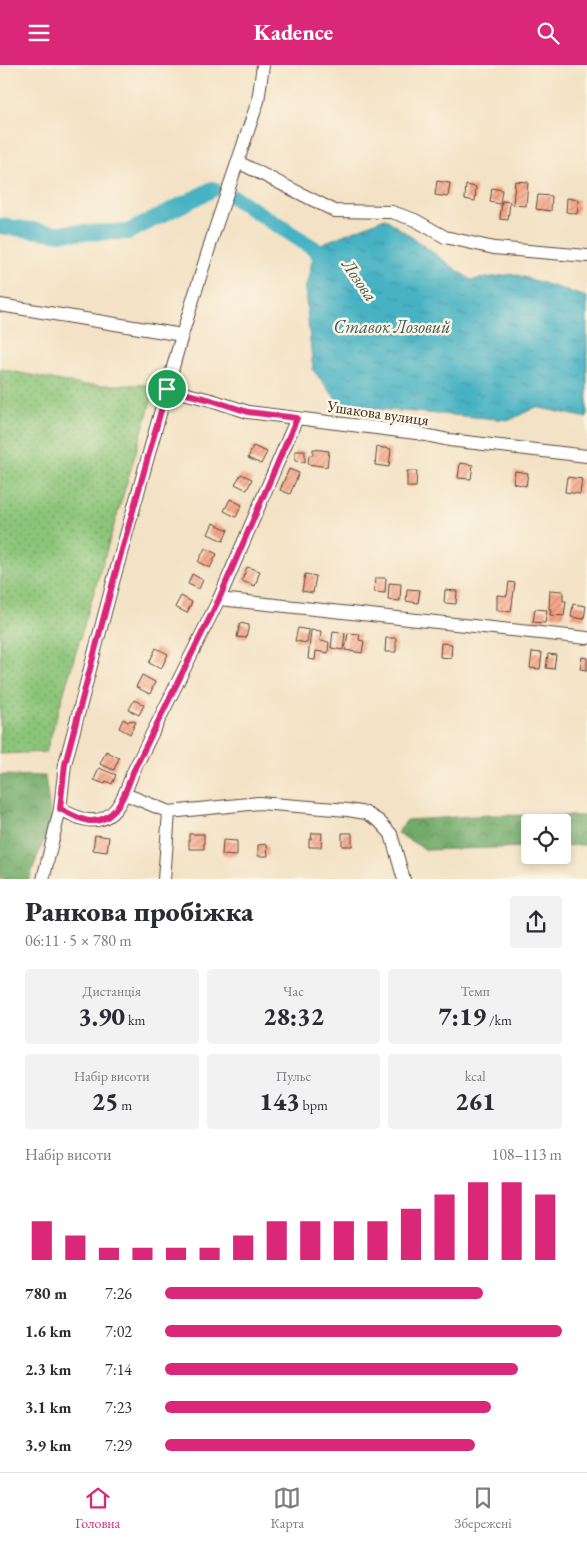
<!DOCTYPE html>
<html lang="uk">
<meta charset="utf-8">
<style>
:root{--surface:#fff;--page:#f2f2f3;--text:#2b2b33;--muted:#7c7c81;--line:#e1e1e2;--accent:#db2777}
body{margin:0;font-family:"EB Garamond",serif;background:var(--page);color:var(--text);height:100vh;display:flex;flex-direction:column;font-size:19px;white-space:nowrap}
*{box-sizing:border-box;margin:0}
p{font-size:16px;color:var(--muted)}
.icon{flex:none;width:28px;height:28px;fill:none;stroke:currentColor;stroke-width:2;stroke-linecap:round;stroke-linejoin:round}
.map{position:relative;height:814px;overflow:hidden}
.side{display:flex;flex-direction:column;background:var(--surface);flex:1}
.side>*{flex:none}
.buttons{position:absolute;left:521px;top:749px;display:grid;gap:10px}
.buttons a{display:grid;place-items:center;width:50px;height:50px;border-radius:5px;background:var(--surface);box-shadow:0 2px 8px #0003;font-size:25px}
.pin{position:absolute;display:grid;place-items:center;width:42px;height:42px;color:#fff;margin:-21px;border:2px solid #fff;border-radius:50%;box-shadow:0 1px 5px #0007}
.round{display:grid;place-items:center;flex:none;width:52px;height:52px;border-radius:5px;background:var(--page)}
.summary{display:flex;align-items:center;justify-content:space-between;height:85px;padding:0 25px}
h1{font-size:28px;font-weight:800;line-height:38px}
.stats{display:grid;grid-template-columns:repeat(3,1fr);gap:8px;height:85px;padding:5px 25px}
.stats div{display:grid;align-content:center;border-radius:5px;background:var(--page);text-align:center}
.stats b{font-size:25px;font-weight:800}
.stats small{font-size:14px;font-weight:400}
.stats p{font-size:14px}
.chart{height:140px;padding:10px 25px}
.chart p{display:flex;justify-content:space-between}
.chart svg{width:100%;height:90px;margin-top:5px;stroke:var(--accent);stroke-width:6}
ul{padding:0 25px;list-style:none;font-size:16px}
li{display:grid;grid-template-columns:80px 60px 1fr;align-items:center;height:38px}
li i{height:12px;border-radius:6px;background:var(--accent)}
header{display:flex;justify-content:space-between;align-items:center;height:65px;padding:0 25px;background:var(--accent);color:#fff;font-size:22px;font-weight:800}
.dock{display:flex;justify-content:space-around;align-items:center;height:70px;border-top:1px solid var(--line);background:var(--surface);font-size:14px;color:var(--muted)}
.dock a{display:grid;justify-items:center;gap:2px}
.dock .current{color:var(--accent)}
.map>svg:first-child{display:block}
.grass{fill:url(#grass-dots);stroke:#64784c}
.forest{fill:url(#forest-crowns);stroke:#566a44}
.water{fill:url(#water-ripples);stroke:#406e70}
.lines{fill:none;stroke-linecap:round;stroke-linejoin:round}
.river{stroke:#46b2c3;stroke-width:16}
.building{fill:url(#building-hatch)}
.minor-casing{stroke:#574637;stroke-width:14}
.minor{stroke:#fff;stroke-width:12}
.route-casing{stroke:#fff;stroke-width:10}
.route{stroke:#db2777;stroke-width:6}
.labels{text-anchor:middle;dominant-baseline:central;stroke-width:5;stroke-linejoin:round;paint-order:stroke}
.street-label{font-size:16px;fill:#3b2a1e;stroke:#fcf5e5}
.water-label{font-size:18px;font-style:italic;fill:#3f5a58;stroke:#fcf5e5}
</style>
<header><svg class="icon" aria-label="menu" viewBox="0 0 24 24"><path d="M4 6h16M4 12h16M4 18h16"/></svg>Kadence<svg class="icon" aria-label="search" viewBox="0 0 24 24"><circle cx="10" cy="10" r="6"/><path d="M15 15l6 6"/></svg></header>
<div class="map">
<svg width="587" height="815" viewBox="0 0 587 815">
<defs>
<pattern id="grass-dots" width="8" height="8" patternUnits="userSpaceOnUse" patternTransform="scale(1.25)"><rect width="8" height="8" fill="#8cc579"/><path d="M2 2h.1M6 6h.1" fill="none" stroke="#74a063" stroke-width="1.8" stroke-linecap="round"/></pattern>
<pattern id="forest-crowns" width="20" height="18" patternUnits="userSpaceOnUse" patternTransform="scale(1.25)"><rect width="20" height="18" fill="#71aa69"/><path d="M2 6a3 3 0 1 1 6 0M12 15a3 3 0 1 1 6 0" fill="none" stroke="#5e8b56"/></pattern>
<pattern id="water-ripples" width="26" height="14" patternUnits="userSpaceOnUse" patternTransform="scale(1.25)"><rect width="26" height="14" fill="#46b2c3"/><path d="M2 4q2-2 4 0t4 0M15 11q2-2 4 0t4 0" fill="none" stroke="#3c919e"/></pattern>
<pattern id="building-hatch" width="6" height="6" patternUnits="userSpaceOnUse" patternTransform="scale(1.25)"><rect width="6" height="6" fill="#f9a789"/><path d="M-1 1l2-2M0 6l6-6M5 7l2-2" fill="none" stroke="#cb886f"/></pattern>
</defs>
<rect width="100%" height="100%" fill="#fcf5e5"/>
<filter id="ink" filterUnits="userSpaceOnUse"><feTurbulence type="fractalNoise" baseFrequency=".02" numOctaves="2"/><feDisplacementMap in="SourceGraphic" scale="10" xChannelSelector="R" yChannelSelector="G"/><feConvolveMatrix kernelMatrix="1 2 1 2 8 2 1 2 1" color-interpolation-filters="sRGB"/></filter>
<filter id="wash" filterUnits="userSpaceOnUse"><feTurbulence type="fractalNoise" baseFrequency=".0096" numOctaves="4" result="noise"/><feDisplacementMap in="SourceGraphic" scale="20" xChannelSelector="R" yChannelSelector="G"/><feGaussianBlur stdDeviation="1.12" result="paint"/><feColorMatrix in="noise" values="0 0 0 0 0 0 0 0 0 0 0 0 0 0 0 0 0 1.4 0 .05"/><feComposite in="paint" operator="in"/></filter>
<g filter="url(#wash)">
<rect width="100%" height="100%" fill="#f3e2c5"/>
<path class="grass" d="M 0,304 L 82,320 L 156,320 L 46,687 L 0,689 Z"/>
<path class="forest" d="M 0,710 L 45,711 L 51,756 L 29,814 L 0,815 Z
M 491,750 L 587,751 L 587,780 L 563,781 L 562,758 L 530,758 L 530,782 L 426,785 L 397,768 L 407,755 Z"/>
<path class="water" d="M 385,153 L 471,215 L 514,209 L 587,232 L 587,353 L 536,342 L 510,355 L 342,341 L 313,305 L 305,225 L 316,181 Z"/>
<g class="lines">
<path class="river" d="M 235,133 L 315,184 L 328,203
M 0,161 L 55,168 L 128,167 L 213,124"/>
</g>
<g id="blocks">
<path class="building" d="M 437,116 L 450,118 L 448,132 L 435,130 Z
M 515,116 L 528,117 L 526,141 L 513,140 Z
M 466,120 L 476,122 L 475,136 L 465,134 Z
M 492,123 L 502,125 L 500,139 L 490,137 Z
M 538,130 L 552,131 L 551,146 L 536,144 Z
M 567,133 L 579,135 L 577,149 L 566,147 Z
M 502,136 L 510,137 L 508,155 L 500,154 Z
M 253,381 L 267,387 L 261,399 L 248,393 Z
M 377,382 L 391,384 L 389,402 L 375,400 Z
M 313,384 L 329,386 L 327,402 L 308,399 L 309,390 L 313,390 Z
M 295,386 L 305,386 L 305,397 L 295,396 Z
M 460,398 L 473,400 L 471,414 L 458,413 Z
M 289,404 L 299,408 L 290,429 L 280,425 Z
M 407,406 L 417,406 L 416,422 L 407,422 Z
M 515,406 L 528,408 L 526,421 L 513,418 Z
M 241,409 L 252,414 L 247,425 L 235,419 Z
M 567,412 L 582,414 L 580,429 L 565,427 Z
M 230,434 L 242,440 L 236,452 L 224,446 Z
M 213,458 L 228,465 L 223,476 L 208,469 Z
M 205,483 L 217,489 L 210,503 L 198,497 Z
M 247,502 L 260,506 L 255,521 L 242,516 Z
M 192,509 L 203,515 L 199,524 L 188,519 Z
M 305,509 L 316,511 L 313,528 L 302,526 Z
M 375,513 L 386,513 L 385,528 L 374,527 Z
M 509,517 L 515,518 L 511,547 L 497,545 L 497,530 L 507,531 Z
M 389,518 L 401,519 L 400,536 L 388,535 Z
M 407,524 L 420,525 L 418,538 L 406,536 Z
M 445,525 L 457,526 L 456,539 L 444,538 Z
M 550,525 L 563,526 L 563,536 L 566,536 L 564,551 L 550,550 L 551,544 L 549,544 Z
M 181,531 L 192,537 L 187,548 L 175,542 Z
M 573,539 L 586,541 L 584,554 L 571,552 Z
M 535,544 L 547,545 L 545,558 L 533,557 Z
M 240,558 L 249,560 L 246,573 L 237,572 Z
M 298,563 L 309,565 L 307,578 L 295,576 Z
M 311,565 L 321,566 L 320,576 L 329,577 L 328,588 L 316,586 L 315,595 L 308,594 Z
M 333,566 L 345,568 L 343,585 L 331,583 Z
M 348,568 L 360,569 L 359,575 L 364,576 L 362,588 L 345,585 Z
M 386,573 L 396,573 L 396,587 L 385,587 Z
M 441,578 L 452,579 L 451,593 L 440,592 Z
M 156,583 L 168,589 L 161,604 L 149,598 Z
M 532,587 L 542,588 L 540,604 L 530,603 Z
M 548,589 L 556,590 L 554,604 L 546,603 Z
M 582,592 L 587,593 L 587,605 L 580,604 Z
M 142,610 L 155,617 L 150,629 L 136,622 Z
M 134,635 L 144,640 L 139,650 L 129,645 Z
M 123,654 L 128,657 L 130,655 L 136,657 L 130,669 L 119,663 Z
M 106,686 L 119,693 L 114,705 L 100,699 Z
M 99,703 L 116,710 L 112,719 L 106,716 L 105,719 L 94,715 Z
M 312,768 L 322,768 L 321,782 L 309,782 L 309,774 L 311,774 Z
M 342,768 L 352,768 L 352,781 L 342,781 Z
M 189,769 L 204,769 L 204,784 L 189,784 Z
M 95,770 L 109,772 L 107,787 L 93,785 Z
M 223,775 L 237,776 L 237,791 L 222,790 Z
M 267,779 L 268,791 L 258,791 L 258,780 Z"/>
</g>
</g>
<g filter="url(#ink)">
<use href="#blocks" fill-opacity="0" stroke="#574637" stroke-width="1"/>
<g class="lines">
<g class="minor-casing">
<path id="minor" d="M 238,97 L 335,146 L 392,147 L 415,155 L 445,172 L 494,183 L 587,191
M 0,240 L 182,270
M 167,324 L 211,335 L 248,347 L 416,368 L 449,375 L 587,391
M 219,534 L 587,573
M 125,729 L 169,747 L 259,738 L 348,745 L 366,748 L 379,756 L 391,769 L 404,815
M 60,744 C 69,748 80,755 89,755 C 117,758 125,728 133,707 L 219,534 L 297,353
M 43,815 L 60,744 L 65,699 L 113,517 L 182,270 L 215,164 L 258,36 L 263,0
M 164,815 L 169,747"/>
</g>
<use href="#minor" class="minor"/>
</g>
</g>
<g class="lines" filter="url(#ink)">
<g class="route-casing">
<path id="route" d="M 167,324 L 211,335 L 248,347 L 297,353 L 219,534 L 133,707 C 125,728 117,758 89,756 C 80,755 69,748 60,744 L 65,699 L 113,517 Z"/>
</g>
<use href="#route" class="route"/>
</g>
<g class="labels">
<g class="street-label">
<text transform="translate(378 348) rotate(8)">Ушакова вулиця</text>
</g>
<g class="water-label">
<text transform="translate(360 215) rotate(55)">Лозова</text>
<text x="392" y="261">Ставок Лозовий</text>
</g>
</g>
</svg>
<div class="buttons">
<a><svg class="icon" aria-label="locate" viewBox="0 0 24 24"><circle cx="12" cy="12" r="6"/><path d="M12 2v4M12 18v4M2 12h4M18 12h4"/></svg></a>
</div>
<div class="pin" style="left:167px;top:324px;background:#1e9e55"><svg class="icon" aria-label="arrive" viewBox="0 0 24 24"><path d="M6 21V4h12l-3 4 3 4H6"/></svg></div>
</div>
<section class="side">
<div class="summary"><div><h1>Ранкова пробіжка</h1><p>06:11 · 5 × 780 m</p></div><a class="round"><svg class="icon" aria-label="share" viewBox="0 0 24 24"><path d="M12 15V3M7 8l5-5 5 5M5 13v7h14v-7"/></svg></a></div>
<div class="stats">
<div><p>Дистанція</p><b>3.90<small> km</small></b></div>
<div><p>Час</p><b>28:32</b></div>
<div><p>Темп</p><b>7:19<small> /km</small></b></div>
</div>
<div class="stats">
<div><p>Набір висоти</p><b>25<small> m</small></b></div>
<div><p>Пульс</p><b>143<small> bpm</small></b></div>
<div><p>kcal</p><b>261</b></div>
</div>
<div class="chart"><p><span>Набір висоти</span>108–113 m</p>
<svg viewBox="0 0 160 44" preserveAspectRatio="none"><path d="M5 44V25M15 44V32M25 44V38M35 44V38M45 44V38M55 44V38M65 44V32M75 44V25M85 44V25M95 44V25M105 44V25M115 44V19M125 44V12M135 44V6M145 44V6M155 44V12"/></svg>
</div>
<ul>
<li><b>780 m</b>7:26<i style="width:80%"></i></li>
<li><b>1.6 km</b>7:02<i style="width:100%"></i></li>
<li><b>2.3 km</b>7:14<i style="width:89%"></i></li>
<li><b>3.1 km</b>7:23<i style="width:82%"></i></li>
<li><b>3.9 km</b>7:29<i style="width:78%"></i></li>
</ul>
</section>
<nav class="dock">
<a class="current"><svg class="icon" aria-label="home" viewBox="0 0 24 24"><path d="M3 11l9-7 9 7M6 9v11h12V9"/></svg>Головна</a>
<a><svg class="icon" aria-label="map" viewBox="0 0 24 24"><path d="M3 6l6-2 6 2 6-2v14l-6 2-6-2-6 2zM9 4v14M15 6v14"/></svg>Карта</a>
<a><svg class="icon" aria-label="saved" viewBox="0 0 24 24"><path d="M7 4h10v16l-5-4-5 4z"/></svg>Збережені</a>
</nav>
